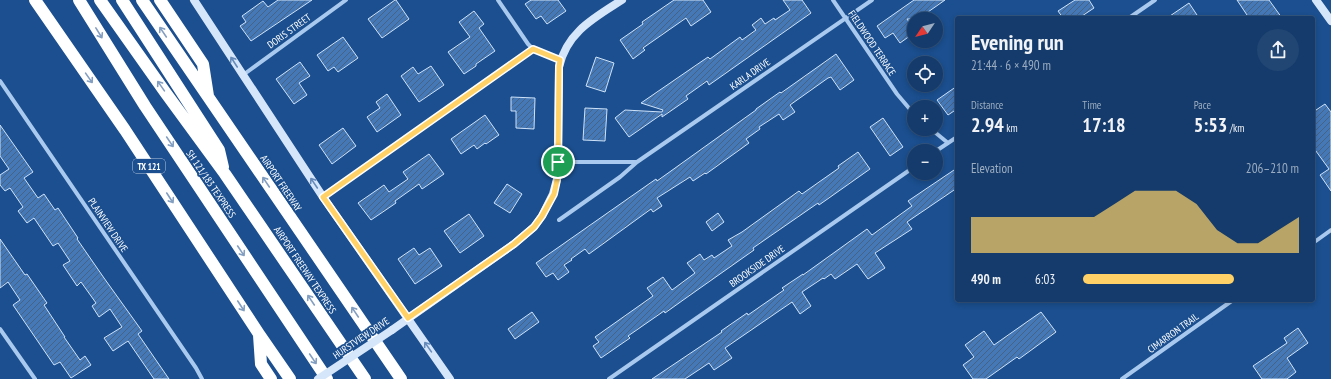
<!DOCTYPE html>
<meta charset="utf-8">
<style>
:root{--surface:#143b6b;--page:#214673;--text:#f1f3f6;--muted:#9dadc1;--line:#33557e;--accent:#ffd166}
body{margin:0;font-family:"PT Sans Narrow",sans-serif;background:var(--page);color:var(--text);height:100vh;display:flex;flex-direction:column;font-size:15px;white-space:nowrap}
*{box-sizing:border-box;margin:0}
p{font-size:13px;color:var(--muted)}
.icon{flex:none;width:22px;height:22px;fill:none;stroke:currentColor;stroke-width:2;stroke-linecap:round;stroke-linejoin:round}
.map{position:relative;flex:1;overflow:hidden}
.side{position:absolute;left:955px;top:16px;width:360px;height:286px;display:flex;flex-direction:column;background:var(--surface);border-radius:4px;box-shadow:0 2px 6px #0003,0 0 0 1px var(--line)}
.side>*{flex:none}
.needle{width:26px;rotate:235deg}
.tools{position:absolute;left:907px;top:12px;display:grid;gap:8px}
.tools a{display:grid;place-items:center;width:36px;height:36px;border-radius:50%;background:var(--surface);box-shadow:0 2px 6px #0003,0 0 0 1px var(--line);font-size:20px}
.pin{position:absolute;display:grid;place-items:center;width:34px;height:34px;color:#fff;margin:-17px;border:2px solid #fff;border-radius:50%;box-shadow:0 1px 4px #0007}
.round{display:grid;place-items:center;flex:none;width:42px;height:42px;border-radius:21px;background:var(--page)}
.head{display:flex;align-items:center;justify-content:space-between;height:68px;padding:0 16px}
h1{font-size:22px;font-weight:700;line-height:30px}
.metrics{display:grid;grid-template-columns:repeat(3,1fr);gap:6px;height:68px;padding:4px 16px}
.metrics div{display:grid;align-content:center}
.metrics b{font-size:20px;font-weight:700}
.metrics small{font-size:11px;font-weight:400}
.metrics p{font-size:11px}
.chart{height:112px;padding:8px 16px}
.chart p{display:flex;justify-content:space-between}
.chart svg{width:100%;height:72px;margin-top:4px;fill:var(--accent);opacity:.7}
ul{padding:0 16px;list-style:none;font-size:13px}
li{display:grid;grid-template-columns:64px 48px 1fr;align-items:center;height:30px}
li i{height:10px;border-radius:5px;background:var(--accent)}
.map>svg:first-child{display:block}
.building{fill:url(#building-hatch);stroke:#cfe3fa}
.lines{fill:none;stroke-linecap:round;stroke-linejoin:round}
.street{stroke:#a9c9ee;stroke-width:4}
.secondary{stroke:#d6e6fa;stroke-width:8}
.highway{stroke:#fff;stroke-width:12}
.secondary-bridge{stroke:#d6e6fa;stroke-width:8}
.oneway{stroke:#829ec1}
.oneway2{stroke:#668bba}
.route-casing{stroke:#fff;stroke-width:8}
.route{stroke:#ffd166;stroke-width:5}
.labels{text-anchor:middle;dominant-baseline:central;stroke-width:3.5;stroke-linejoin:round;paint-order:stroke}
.shield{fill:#1b4f8f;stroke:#bbcadd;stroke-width:1}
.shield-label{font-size:9px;font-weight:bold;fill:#fff}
.street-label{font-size:10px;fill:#fff;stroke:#1b4f8f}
</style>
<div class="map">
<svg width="1331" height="379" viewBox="0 0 1331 379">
<defs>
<pattern id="building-hatch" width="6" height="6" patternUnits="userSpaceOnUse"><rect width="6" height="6" fill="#4478b7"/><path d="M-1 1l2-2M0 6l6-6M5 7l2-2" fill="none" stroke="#486282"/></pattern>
</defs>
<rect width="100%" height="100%" fill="#1b4f8f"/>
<path class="building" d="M 278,0 L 312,0 L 251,41 L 240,26 L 246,22 L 242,16 L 263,1 L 268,7 Z
M 395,0 L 396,0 L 409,19 L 382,38 L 368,19 Z
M 531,0 L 558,0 L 566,11 L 547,24 L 541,16 L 536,19 L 525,4 Z
M 674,0 L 703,0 L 711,12 L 691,26 L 686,18 L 643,48 L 645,50 L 633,59 L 620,40 L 643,24 L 642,22 Z
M 783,0 L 802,0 L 811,13 L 709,85 L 707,81 L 686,96 L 688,99 L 662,117 L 662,114 L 629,137 L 615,118 L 625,110 L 662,112 L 663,110 L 641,103 L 708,57 L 710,59 L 740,37 L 742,40 L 756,30 L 752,25 L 761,18 L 765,24 L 774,18 L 775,20 L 790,10 Z
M 914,0 L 945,0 L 928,12 L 933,19 L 907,19 L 914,29 L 914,33 L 900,43 L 893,33 L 885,38 L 877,26 Z
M 1075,0 L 1089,0 L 1094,8 L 1079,18 L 1063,18 L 1058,11 Z
M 1237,0 L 1269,0 L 1282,18 L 1249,18 Z
M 1189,3 L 1199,18 L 1167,18 Z
M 474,11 L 484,24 L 479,28 L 495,51 L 476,64 L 476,66 L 464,74 L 448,52 L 470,37 L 459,22 Z
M 343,37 L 358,58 L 338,72 L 334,67 L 328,71 L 317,55 Z
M 836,54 L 854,80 L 840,90 L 831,77 L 828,78 L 790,105 L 795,112 L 783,120 L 779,114 L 759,127 L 760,129 L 746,139 L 749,143 L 706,174 L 705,173 L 693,181 L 690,177 L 657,198 L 662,206 L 653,212 L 651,209 L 589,254 L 585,249 L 571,259 L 572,260 L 564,265 L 569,272 L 558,280 L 553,273 L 546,277 L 536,263 L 656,179 L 657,181 L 756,110 L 756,109 L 780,92 L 781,93 Z
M 596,57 L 614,63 L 605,92 L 586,86 Z
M 300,62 L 310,76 L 299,83 L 307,95 L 294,104 L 276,79 Z
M 431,66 L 444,85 L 419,102 L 401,76 L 413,67 L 418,74 Z
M 957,86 L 957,109 L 948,115 L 937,100 Z
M 387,94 L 401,115 L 377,132 L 367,117 L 380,108 L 376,102 Z
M 511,97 L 535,98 L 534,129 L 516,128 L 516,111 L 511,111 Z
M 1325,104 L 1331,112 L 1331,191 L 1320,175 L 1329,169 L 1313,147 L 1313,112 Z
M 585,108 L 607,109 L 605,141 L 583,140 Z
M 485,115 L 499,135 L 486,144 L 485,143 L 477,149 L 474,145 L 461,154 L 451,139 Z
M 883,118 L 903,147 L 890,156 L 870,127 Z
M 0,125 L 33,172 L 24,178 L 38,198 L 44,194 L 55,210 L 58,208 L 78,238 L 77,239 L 104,278 L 142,331 L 138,334 L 169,379 L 154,379 L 128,341 L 113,351 L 104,338 L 122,327 L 110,309 L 99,317 L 92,306 L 96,303 L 81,282 L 77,286 L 63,265 L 70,261 L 58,243 L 53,246 L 34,218 L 27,223 L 18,211 L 23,207 L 10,188 L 5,191 L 0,185 L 0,175 L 9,169 L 0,156 Z
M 343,128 L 356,146 L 332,164 L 319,145 Z
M 858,152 L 870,169 L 819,205 L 818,203 L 753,248 L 754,250 L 686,298 L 665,313 L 664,311 L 628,336 L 630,338 L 601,358 L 593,346 L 599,342 L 595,337 L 653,296 L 647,288 L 663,277 L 672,290 L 695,273 L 687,263 L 700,254 L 704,260 L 712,255 L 714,258 L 732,246 L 728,240 L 742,232 L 799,191 L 802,194 L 839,168 L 838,166 Z
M 429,154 L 444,174 L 422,189 L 419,184 L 395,201 L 396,203 L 371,220 L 358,203 L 384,185 L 389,192 L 408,179 L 403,172 Z
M 957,168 L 957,188 L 907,222 L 912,229 L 875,253 L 885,268 L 868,279 L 857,264 L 835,279 L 831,274 L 824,279 L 823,278 L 802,292 L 811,306 L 800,314 L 792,302 L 725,348 L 732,358 L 714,370 L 709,363 L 685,379 L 652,379 L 722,332 L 721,331 L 747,313 L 748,315 L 784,290 L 782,288 L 803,274 L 803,275 L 867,229 L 872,235 L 912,206 L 908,201 Z
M 507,184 L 522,194 L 510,213 L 494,203 Z
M 718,213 L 724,222 L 712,231 L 706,222 Z
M 469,214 L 484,236 L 460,253 L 444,231 Z
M 0,239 L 25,275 L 27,274 L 47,303 L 44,305 L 65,337 L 64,337 L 80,360 L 85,356 L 91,365 L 71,378 L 60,362 L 54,365 L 13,305 L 20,300 L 8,282 L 0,288 Z
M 414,248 L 419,255 L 430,248 L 442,266 L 415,284 L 398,259 Z
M 532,312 L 539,322 L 515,339 L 508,329 Z
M 1041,312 L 1056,332 L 1019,359 L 1017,357 L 986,379 L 973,379 L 963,365 L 974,357 L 965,345 L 984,331 L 994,345 Z
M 1298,328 L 1308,343 L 1287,358 L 1296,372 L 1287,379 L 1262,379 L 1253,366 L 1287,343 L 1284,338 Z"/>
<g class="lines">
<path class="street" d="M 498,0 L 528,44 L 533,49 L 560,61
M 833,0 L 897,94 L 914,114
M 1129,18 L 1155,0
M 243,75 L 346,0
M 0,81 L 196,368 L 202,379
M 931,129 L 948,143
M 936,151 L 957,137
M 558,162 L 637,162 L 872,0
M 323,197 L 533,49
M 559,220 L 620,177 L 637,162
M 1313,243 L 1331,230
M 0,329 L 35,379
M 609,379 L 914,167
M 1122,379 L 1233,300"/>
<path class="secondary" d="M 194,0 L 323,197 L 450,379
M 1316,0 L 1331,21
M 392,330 L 514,244 L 534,227 L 542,216 L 553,194 L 557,179 L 558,162 L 559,67 C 567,32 594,18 622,0"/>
<path class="highway" d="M 35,0 L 125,130 L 259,334 L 290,379
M 79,0 L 145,106 L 327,379
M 100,0 L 165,92 L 225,174 L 365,379
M 122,0 L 219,150 L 223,167
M 142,0 L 401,379
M 160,0 L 203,64 L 208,96
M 259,335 L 261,364 L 271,379"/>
<path class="secondary-bridge" d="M 318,379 L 392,330"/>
</g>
<defs><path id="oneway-shaft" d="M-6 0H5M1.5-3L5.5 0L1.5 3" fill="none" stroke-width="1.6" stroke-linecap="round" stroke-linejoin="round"/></defs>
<g class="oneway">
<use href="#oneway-shaft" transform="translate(163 32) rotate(-124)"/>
<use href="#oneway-shaft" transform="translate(99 33) rotate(58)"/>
<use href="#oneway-shaft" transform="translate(89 78) rotate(55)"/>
<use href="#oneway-shaft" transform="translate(161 86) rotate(-125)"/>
<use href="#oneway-shaft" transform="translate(170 142) rotate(56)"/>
<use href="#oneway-shaft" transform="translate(266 182) rotate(-124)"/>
<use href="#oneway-shaft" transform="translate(170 198) rotate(57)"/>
<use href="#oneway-shaft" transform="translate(241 251) rotate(56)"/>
<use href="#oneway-shaft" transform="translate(311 300) rotate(-124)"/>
<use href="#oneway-shaft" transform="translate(241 306) rotate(57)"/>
<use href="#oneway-shaft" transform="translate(355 312) rotate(-124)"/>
<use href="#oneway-shaft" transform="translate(313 359) rotate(56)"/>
</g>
<g class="oneway2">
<use href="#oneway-shaft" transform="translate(234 62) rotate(-123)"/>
<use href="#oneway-shaft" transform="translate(314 183) rotate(-124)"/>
<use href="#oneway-shaft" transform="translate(428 347) rotate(-125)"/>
</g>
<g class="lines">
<g class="route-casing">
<path id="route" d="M 533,49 L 560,60 L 559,67 L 558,162 L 557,180 L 554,194 L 542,216 L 534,227 L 514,244 L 408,318 L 323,197 Z"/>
</g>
<use href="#route" class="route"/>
</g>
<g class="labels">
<rect class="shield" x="133" y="159" width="32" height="14" rx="3"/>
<g class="shield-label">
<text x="149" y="166">TX 121</text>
</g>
<g class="street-label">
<text transform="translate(289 31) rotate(-36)">DORIS STREET</text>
<text transform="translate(872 43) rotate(56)">FIELDWOOD TERRACE</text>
<text transform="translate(750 74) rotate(-35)">KARLA DRIVE</text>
<text transform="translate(281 183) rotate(56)">AIRPORT FREEWAY</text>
<text transform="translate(211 184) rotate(56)">SH 121/183 TEXPRESS</text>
<text transform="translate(108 225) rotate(56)">PLAINVIEW DRIVE</text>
<text transform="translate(757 266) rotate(-35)">BROOKSIDE DRIVE</text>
<text transform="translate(305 270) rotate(56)">AIRPORT FREEWAY TEXPRESS</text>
<text transform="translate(1173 333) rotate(-36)">CIMARRON TRAIL</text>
<text transform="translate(361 338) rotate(-34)">HURSTVIEW DRIVE</text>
</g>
</g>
</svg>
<div class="tools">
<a><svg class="needle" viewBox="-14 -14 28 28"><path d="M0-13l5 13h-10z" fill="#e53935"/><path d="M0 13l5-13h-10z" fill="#9dadc1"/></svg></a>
<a><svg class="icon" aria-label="locate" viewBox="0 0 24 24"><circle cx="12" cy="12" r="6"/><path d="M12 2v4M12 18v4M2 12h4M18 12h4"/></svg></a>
<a>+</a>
<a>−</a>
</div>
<div class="pin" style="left:558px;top:162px;background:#1e9e55"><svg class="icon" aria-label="arrive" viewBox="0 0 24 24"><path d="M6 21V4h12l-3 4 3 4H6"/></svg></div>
<section class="side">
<div class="head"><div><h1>Evening run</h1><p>21:44 · 6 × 490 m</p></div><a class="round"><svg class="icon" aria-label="share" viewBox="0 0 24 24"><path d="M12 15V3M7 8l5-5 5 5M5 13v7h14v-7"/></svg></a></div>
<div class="metrics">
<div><p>Distance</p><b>2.94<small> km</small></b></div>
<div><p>Time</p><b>17:18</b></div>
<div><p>Pace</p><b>5:53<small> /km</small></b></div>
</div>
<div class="chart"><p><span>Elevation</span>206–210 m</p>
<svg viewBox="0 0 160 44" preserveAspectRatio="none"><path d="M0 44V22L10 22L20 22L30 22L40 22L50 22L60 22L70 14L80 6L90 6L100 6L110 14L120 30L130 38L140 38L150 30L160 22V44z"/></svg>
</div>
<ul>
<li><b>490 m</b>6:03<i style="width:70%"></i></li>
</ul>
</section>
</div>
